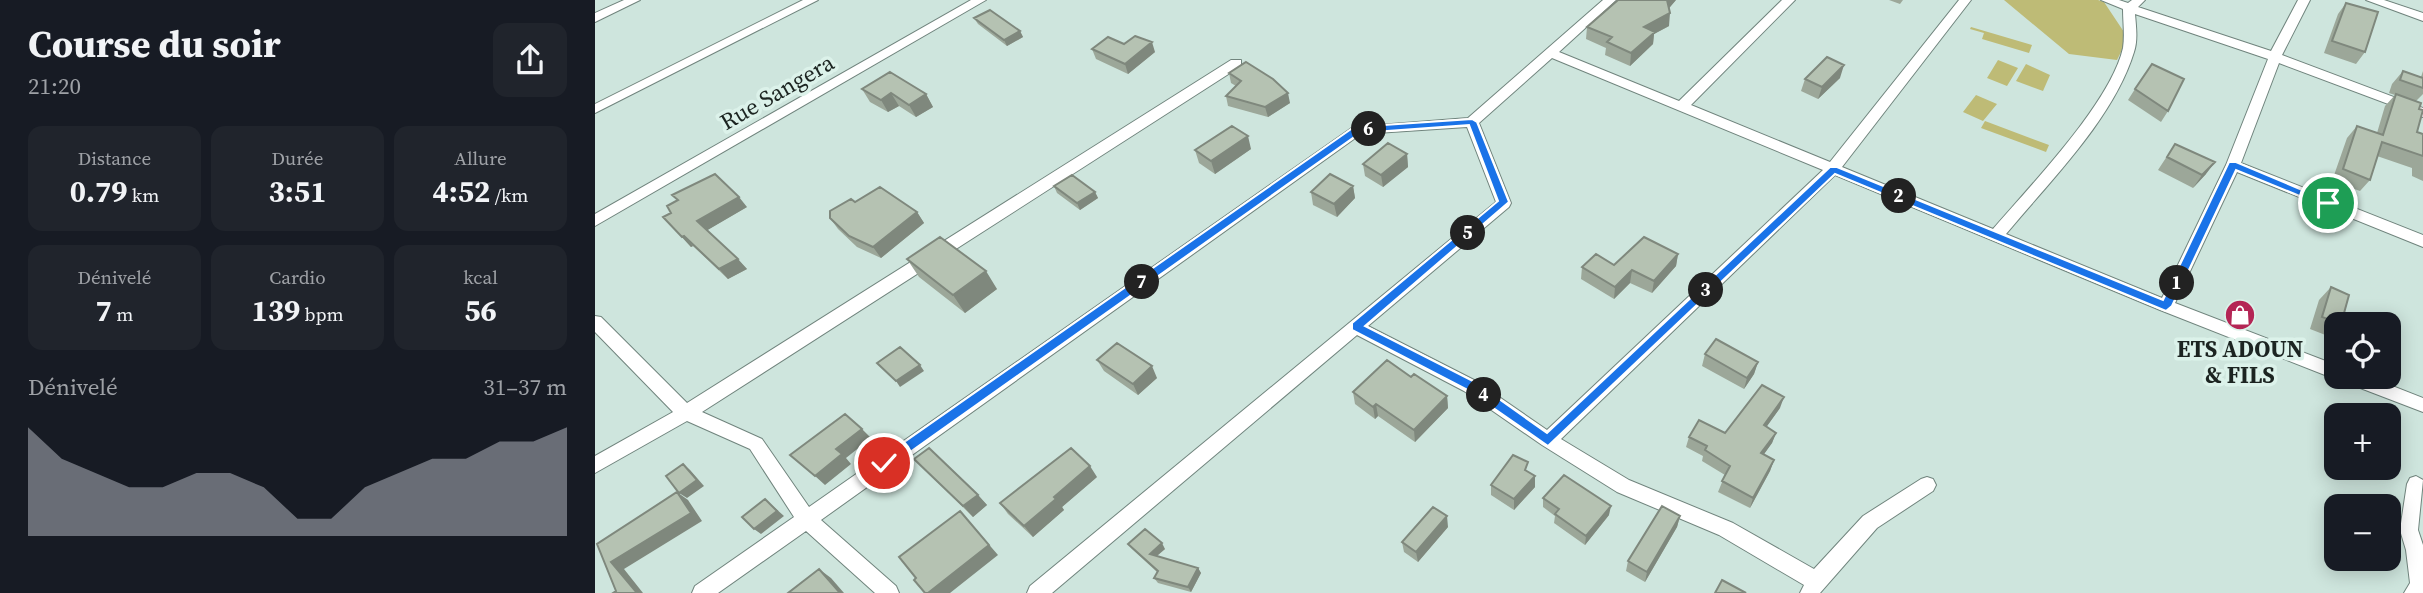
<!DOCTYPE html>
<html lang="fr">
<meta charset="utf-8">
<style>
:root{--surface:#171b24;--page:#20242c;--text:#f1f3f6;--muted:#9ea1a6;--accent:#8c9099}
body{margin:0;font-family:"Source Serif 4",serif;background:var(--page);color:var(--text);height:100vh;display:flex;flex-direction:column;font-size:26px;white-space:nowrap}
*{box-sizing:border-box;margin:0}
p{font-size:23px;color:var(--muted)}
.icon{flex:none;width:38px;height:38px;fill:none;stroke:currentColor;stroke-width:2;stroke-linecap:round;stroke-linejoin:round}
.map{position:relative;flex:1;overflow:hidden}
.sheet{display:flex;flex-direction:column;background:var(--surface);width:595px}
.sheet>*{flex:none}
.buttons{position:absolute;left:1729px;top:312px;display:grid;gap:14px}
.buttons a{display:grid;place-items:center;width:77px;height:77px;border-radius:14px;background:var(--surface);box-shadow:0 4px 18px #0003;font-size:35px}
.pin{position:absolute;display:grid;place-items:center;width:60px;height:60px;color:#fff;margin:-30px;border:4px solid #fff;border-radius:50%;box-shadow:0 2px 7px #0007}
.km{position:absolute;width:35px;height:35px;margin:-18px;border-radius:50%;background:#222;color:#fff;font-size:19px;line-height:35px;text-align:center}
.round{display:grid;place-items:center;flex:none;width:74px;height:74px;border-radius:14px;background:var(--page)}
.summary{display:flex;align-items:center;justify-content:space-between;height:119px;padding:0 28px}
h1{font-size:38px;font-weight:700;line-height:52px}
.stats{display:grid;grid-template-columns:repeat(3,1fr);gap:10px;height:119px;padding:7px 28px}
.stats div{display:grid;align-content:center;border-radius:14px;background:var(--page);text-align:center}
.stats b{font-size:30px;font-weight:700}
.stats small{font-size:19px;font-weight:400}
.stats p{font-size:19px}
.chart{height:196px;padding:14px 28px}
.chart p{display:flex;justify-content:space-between}
.chart svg{width:100%;height:126px;margin-top:7px;fill:var(--accent);opacity:.7}
main{display:flex;flex:1;min-height:0}
.map>svg:first-child{display:block}
.green{fill:#bebb76}
.lines{fill:none;stroke-linecap:round;stroke-linejoin:round}
.street-casing{stroke:#70847d;stroke-width:2}
.street{fill:#fff;fill-rule:evenodd}
.wall{fill:#9ca799}
.shaded-wall{fill:#7f887d}
.building{fill:#b5c2b2;stroke:#7f887d;stroke-width:2}
.route{fill:#1a73e8;stroke:#fff;stroke-width:2}
.labels{text-anchor:middle;dominant-baseline:central;stroke-width:7;stroke-linejoin:round;paint-order:stroke}
.street-label{font-size:23px;fill:#1c2421;stroke:#dcf2ea}
.poi-label{font-size:23px;font-weight:bold;fill:#1c2421;stroke:#dcf2ea}
</style>
<main>
<section class="sheet">
<div class="summary"><div><h1>Course du soir</h1><p>21:20</p></div><a class="round"><svg class="icon" aria-label="share" viewBox="0 0 24 24"><path d="M12 15V3M7 8l5-5 5 5M5 13v7h14v-7"/></svg></a></div>
<div class="stats">
<div><p>Distance</p><b>0.79<small> km</small></b></div>
<div><p>Durée</p><b>3:51</b></div>
<div><p>Allure</p><b>4:52<small> /km</small></b></div>
</div>
<div class="stats">
<div><p>Dénivelé</p><b>7<small> m</small></b></div>
<div><p>Cardio</p><b>139<small> bpm</small></b></div>
<div><p>kcal</p><b>56</b></div>
</div>
<div class="chart"><p><span>Dénivelé</span>31–37 m</p>
<svg viewBox="0 0 160 44" preserveAspectRatio="none"><path d="M0 44V6L10 17L20 22L30 27L40 27L50 22L60 22L70 27L80 38L90 38L100 27L110 22L120 17L130 17L140 11L150 11L160 6V44z"/></svg>
</div>
</section>
<div class="map">
<svg width="1828" height="593" viewBox="0 0 1828 593">
<rect width="100%" height="100%" fill="#cee5dd"/>
<path class="green" d="M 1409,0 L 1503,0 L 1509,2 L 1533,38 L 1522,60 L 1474,54 Z
M 1376,27 L 1437,45 L 1434,53 L 1387,39 L 1389,33 L 1375,29 Z
M 1403,60 L 1423,68 L 1412,86 L 1392,78 Z
M 1431,64 L 1455,75 L 1448,91 L 1421,81 Z
M 1381,95 L 1402,104 L 1388,121 L 1368,112 Z
M 1390,121 L 1454,145 L 1451,152 L 1386,128 Z"/>
<g class="lines">
<g class="street-casing">
<path id="street" d="M 29,0 L 45,0 L 0,22 L 0,13 Z
M 208,0 L 223,0 L 0,113 L 0,104 Z
M 376,0 L 391,0 L 0,226 L 0,214 Z
M 1008,0 L 1021,0 L 964,52 L 1084,101 L 1187,0 L 1200,0 L 1096,105 L 1235,162 L 1364,0 L 1376,0 L 1247,167 L 1398,229 C 1436,185 1516,102 1528,48 C 1530,35 1528,22 1528,9 L 1506,0 L 1524,0 L 1533,3 L 1537,0 L 1550,0 L 1543,7 L 1676,51 L 1703,0 L 1715,0 L 1687,55 L 1828,108 L 1828,117 L 1684,63 L 1646,163 L 1828,235 L 1828,247 L 1642,172 L 1580,303 L 1741,365 L 1741,376 L 1772,376 L 1828,398 L 1828,412 L 1747,381 L 1745,377 L 1735,377 L 1565,310 L 1240,175 L 966,439 L 1034,480 L 1138,523 L 1219,569 L 1268,516 L 1326,479 L 1332,477 L 1338,479 L 1341,485 L 1338,491 L 1282,528 L 1225,593 L 1205,593 L 1209,585 L 1124,535 L 1022,492 L 947,445 L 869,391 L 762,335 L 457,593 L 432,593 L 435,586 L 901,202 L 872,127 L 766,134 L 226,520 L 301,586 L 304,593 L 280,593 L 211,531 L 123,593 L 97,593 L 100,586 L 199,517 L 155,449 L 92,421 L 0,473 L 0,456 L 78,412 L 0,332 L 0,316 L 6,317 L 92,403 L 636,60 L 646,60 L 646,66 L 107,412 L 167,439 L 214,507 L 758,127 L 873,118 ZM 1540,14 L 1673,59 L 1631,165 L 1567,298 L 1411,234 C 1455,181 1519,118 1539,52 C 1543,40 1541,26 1540,14 ZM 957,58 L 1228,170 L 952,430 L 881,381 L 773,326 L 914,207 L 916,203 L 884,123 Z
M 1771,0 L 1789,0 L 1828,13 L 1828,21 Z
M 1821,476 L 1828,480 L 1823,530 L 1828,545 L 1828,593 L 1809,593 L 1815,583 L 1811,550 L 1805,530 L 1812,484 L 1815,478 Z"/>
</g>
<use href="#street" class="street"/>
</g>
<path class="wall" d="M 1081,0 L 1074,8 L 1074,26 L 1059,34 L 1058,44 L 1035,66 L 1010,55 L 1011,48 L 991,39 L 992,27 Z
M 1294,0 L 1308,0 L 1305,4 Z
M 1751,3 L 1770,52 L 1761,64 L 1729,53 L 1743,14 Z
M 379,18 L 425,31 L 428,37 L 412,46 L 383,24 Z
M 529,44 L 560,52 L 533,74 L 501,59 L 497,49 Z
M 1808,71 L 1826,77 L 1828,71 L 1828,94 L 1821,101 L 1824,109 L 1822,132 L 1828,134 L 1828,181 L 1817,176 L 1817,168 L 1782,156 L 1775,180 L 1765,191 L 1737,181 L 1752,138 L 1762,126 L 1782,133 L 1790,106 L 1800,95 L 1794,93 L 1797,84 Z
M 634,73 L 695,103 L 673,117 L 633,106 L 631,96 L 641,86 L 636,83 Z
M 1245,78 L 1223,99 L 1206,91 L 1210,79 Z
M 267,89 L 331,94 L 338,107 L 321,117 L 304,106 L 293,112 L 275,102 Z
M 1540,89 L 1573,111 L 1566,122 L 1533,100 Z
M 1580,144 L 1611,174 L 1598,188 L 1563,170 Z
M 656,149 L 620,174 L 604,163 L 600,150 Z
M 812,154 L 813,167 L 788,187 L 770,176 L 768,164 Z
M 459,186 L 500,192 L 503,198 L 485,210 L 462,193 Z
M 758,186 L 760,198 L 742,217 L 718,205 L 716,192 Z
M 260,202 L 322,212 L 329,223 L 286,258 L 262,247 L 243,229 L 235,218 Z
M 152,207 L 112,230 L 152,269 L 133,279 L 98,246 L 96,247 L 68,217 Z
M 1083,254 L 1081,266 L 1057,293 L 1035,283 L 1019,299 L 986,279 L 987,267 L 1019,265 Z
M 312,259 L 402,289 L 370,313 L 324,277 Z
M 1736,287 L 1746,324 L 1741,324 L 1741,328 L 1733,336 L 1715,329 L 1724,300 Z
M 1110,354 L 1163,362 L 1159,374 L 1149,389 L 1107,366 Z
M 502,360 L 562,378 L 543,395 L 509,371 Z
M 816,377 L 852,396 L 853,408 L 820,442 L 783,416 L 780,419 L 760,404 L 758,392 Z
M 1185,408 L 1171,427 L 1181,433 L 1177,443 L 1168,455 L 1179,460 L 1175,471 L 1155,508 L 1123,492 L 1130,475 L 1107,461 L 1108,456 L 1091,447 L 1094,437 L 1130,433 Z
M 319,459 L 383,495 L 392,505 L 378,517 Z
M 933,472 L 940,476 L 940,487 L 919,510 L 896,495 L 896,485 Z
M 502,477 L 467,507 L 469,510 L 438,537 L 413,514 L 405,503 Z
M 948,498 L 1014,515 L 990,545 L 959,523 L 960,516 L 948,507 Z
M 1085,516 L 1082,527 L 1050,582 L 1031,571 L 1033,561 Z
M 853,527 L 823,562 L 809,552 L 807,542 Z
M 533,544 L 570,549 L 562,556 L 603,568 L 606,573 L 596,592 L 563,583 L 559,578 L 562,572 L 537,549 Z"/>
<path class="shaded-wall" d="M 1072,0 L 1081,0 L 1070,13 Z
M 1075,13 L 1074,26 L 1059,34 L 1058,44 L 1035,66 L 1036,53 L 1049,27 Z
M 425,31 L 428,37 L 412,46 L 409,40 Z
M 557,42 L 560,52 L 533,74 L 530,64 Z
M 1249,65 L 1245,78 L 1223,99 L 1227,87 Z
M 296,93 L 304,106 L 293,112 L 286,100 Z
M 693,93 L 695,103 L 673,117 L 670,107 Z
M 331,94 L 338,107 L 321,117 L 314,105 Z
M 653,136 L 656,149 L 620,174 L 616,161 Z
M 812,154 L 813,167 L 788,187 L 786,175 Z
M 1620,162 L 1611,174 L 1598,188 L 1607,175 Z
M 758,186 L 760,198 L 742,217 L 739,204 Z
M 500,192 L 503,198 L 485,210 L 482,203 Z
M 144,197 L 152,207 L 111,231 L 102,221 Z
M 322,212 L 329,223 L 286,258 L 278,247 Z
M 89,236 L 98,246 L 96,247 L 87,237 Z
M 1083,254 L 1081,266 L 1057,293 L 1059,281 Z
M 143,259 L 152,269 L 133,279 L 124,269 Z
M 1037,270 L 1035,283 L 1019,299 L 1020,287 Z
M 391,271 L 402,289 L 370,313 L 358,295 Z
M 1163,362 L 1159,374 L 1149,389 L 1152,378 Z
M 325,365 L 329,371 L 305,387 L 301,381 Z
M 557,366 L 562,378 L 543,395 L 538,384 Z
M 852,396 L 853,408 L 820,442 L 819,430 Z
M 1189,397 L 1185,408 L 1165,436 L 1169,425 Z
M 781,404 L 783,416 L 780,419 L 778,407 Z
M 267,429 L 276,438 L 251,458 L 256,464 L 230,485 L 220,476 L 241,449 Z
M 1181,433 L 1177,443 L 1162,464 L 1166,453 Z
M 1179,460 L 1175,471 L 1155,508 L 1158,498 Z
M 88,464 L 95,470 L 109,486 L 92,498 L 84,493 Z
M 495,466 L 502,477 L 467,507 L 469,510 L 438,537 L 429,526 L 459,497 Z
M 940,476 L 940,487 L 919,510 L 919,499 Z
M 82,492 L 93,500 L 107,521 L 29,569 L 48,593 L 42,593 L 16,562 Z
M 383,495 L 392,505 L 378,517 L 368,506 Z
M 170,499 L 189,516 L 166,534 L 159,529 Z
M 1016,506 L 1014,515 L 990,545 L 991,536 Z
M 365,511 L 403,555 L 355,593 L 333,593 Z
M 852,516 L 853,527 L 823,562 L 821,552 Z
M 1085,516 L 1082,527 L 1050,582 L 1052,572 Z
M 567,543 L 570,549 L 558,559 L 555,554 Z
M 603,568 L 606,573 L 596,592 L 593,587 Z
M 224,569 L 236,578 L 249,593 L 245,593 Z"/>
<path class="building" d="M 1023,0 L 1072,0 L 1075,13 L 1049,27 L 1060,32 L 1036,53 L 1012,42 L 1017,37 L 992,27 Z
M 1751,3 L 1783,12 L 1770,52 L 1737,41 Z
M 395,10 L 425,31 L 409,40 L 379,18 Z
M 540,36 L 557,42 L 530,64 L 497,49 L 513,37 L 529,44 Z
M 1232,57 L 1249,65 L 1227,87 L 1210,79 Z
M 651,62 L 678,79 L 693,93 L 670,107 L 631,96 L 646,81 L 634,73 Z
M 1557,64 L 1589,79 L 1573,111 L 1540,89 Z
M 1808,71 L 1828,78 L 1828,88 L 1805,80 Z
M 295,72 L 331,94 L 314,105 L 296,93 L 286,100 L 267,89 Z
M 1801,94 L 1826,103 L 1824,109 L 1828,110 L 1822,132 L 1828,134 L 1828,156 L 1787,142 L 1775,180 L 1748,169 L 1762,126 L 1788,135 Z
M 637,126 L 653,136 L 616,161 L 600,150 Z
M 793,143 L 812,154 L 786,175 L 768,164 Z
M 1580,144 L 1620,162 L 1607,175 L 1572,157 Z
M 120,174 L 144,197 L 102,221 L 143,259 L 124,269 L 89,236 L 87,237 L 68,217 L 76,213 L 72,206 L 83,200 L 77,195 Z
M 735,174 L 758,186 L 739,204 L 716,192 Z
M 477,175 L 500,192 L 482,203 L 459,186 Z
M 285,187 L 322,212 L 278,247 L 254,236 L 235,218 L 235,211 L 256,199 L 260,202 Z
M 345,237 L 391,271 L 358,295 L 312,259 Z
M 1049,237 L 1083,254 L 1059,281 L 1037,270 L 1020,287 L 987,267 L 1001,254 L 1019,265 Z
M 1736,287 L 1754,295 L 1746,324 L 1727,317 Z
M 1121,339 L 1163,362 L 1152,378 L 1110,354 Z
M 522,343 L 557,366 L 538,384 L 502,360 Z
M 305,347 L 325,365 L 301,381 L 282,363 Z
M 792,360 L 816,377 L 819,374 L 852,396 L 819,430 L 781,404 L 778,407 L 758,392 Z
M 1167,385 L 1189,397 L 1169,425 L 1181,433 L 1166,453 L 1179,460 L 1158,498 L 1127,481 L 1135,466 L 1110,450 L 1112,446 L 1094,437 L 1104,420 L 1130,433 Z
M 250,414 L 267,429 L 241,449 L 247,454 L 220,476 L 195,455 Z
M 334,448 L 383,495 L 368,506 L 319,459 Z
M 476,448 L 495,466 L 459,497 L 461,499 L 429,526 L 405,503 Z
M 918,455 L 933,462 L 930,470 L 940,476 L 919,499 L 896,485 Z
M 88,464 L 102,480 L 84,493 L 71,476 Z
M 969,475 L 1016,506 L 991,536 L 960,514 L 964,509 L 948,498 Z
M 82,492 L 96,513 L 16,562 L 42,593 L 18,593 L 21,591 L 2,544 Z
M 170,499 L 182,511 L 159,529 L 147,517 Z
M 1067,506 L 1085,516 L 1052,572 L 1033,561 Z
M 838,507 L 852,516 L 821,552 L 807,542 Z
M 365,511 L 394,545 L 333,593 L 330,593 L 319,580 L 321,578 L 304,557 Z
M 550,529 L 567,543 L 555,554 L 603,568 L 593,587 L 559,578 L 563,571 L 533,544 Z
M 224,569 L 245,593 L 193,593 Z
M 1127,580 L 1151,593 L 1120,593 Z"/>
<path class="route" d="M 877,119 L 882,122 L 914,202 L 770,326 L 880,382 L 952,433 L 1235,167 L 1242,167 L 1568,300 L 1634,162 L 1641,162 L 1738,203 L 1737,206 L 1729,206 L 1641,170 L 1577,306 L 1571,311 L 1240,174 L 953,446 L 871,389 L 757,330 L 757,323 L 903,201 L 874,125 L 765,133 L 294,467 L 285,467 L 285,459 L 759,127 Z"/>
<defs>
<g id="shop-disc" transform="scale(1.575)"><circle r="9.5" fill="#b42555" stroke="#dcf2ea"/><path d="M-5-2.5h2.3a2.7 3.5 0 0 1 5.4 0H5L5.5 6h-11ZM-1.5-2.5h3a1.5 2.3 0 0 0-3 0Z" fill="#fff"/></g>
</defs>
<g fill-rule="evenodd">
<use href="#shop-disc" x="1645" y="315"/>
</g>
<g class="labels">
<g class="street-label">
<text transform="translate(182 92) rotate(-30)">Rue Sangera</text>
</g>
<g class="poi-label">
<text x="1645" y="349">ETS ADOUN<tspan x="1645" dy="26">&amp; FILS</tspan></text>
</g>
</g>
</svg>
<div class="buttons">
<a><svg class="icon" aria-label="locate" viewBox="0 0 24 24"><circle cx="12" cy="12" r="6"/><path d="M12 2v4M12 18v4M2 12h4M18 12h4"/></svg></a>
<a>+</a>
<a>−</a>
</div>
<div class="pin" style="left:1733px;top:203px;background:#1e9e55"><svg class="icon" aria-label="arrive" viewBox="0 0 24 24"><path d="M6 21V4h12l-3 4 3 4H6"/></svg></div>
<div class="pin" style="left:289px;top:463px;background:#d93025"><svg class="icon" aria-label="check" viewBox="0 0 24 24"><path d="M5 12l5 5 9-10"/></svg></div>
<b class="km" style="left:1582px;top:283px">1</b>
<b class="km" style="left:1304px;top:196px">2</b>
<b class="km" style="left:1111px;top:290px">3</b>
<b class="km" style="left:889px;top:395px">4</b>
<b class="km" style="left:873px;top:233px">5</b>
<b class="km" style="left:774px;top:129px">6</b>
<b class="km" style="left:547px;top:282px">7</b>
</div>
</main>
